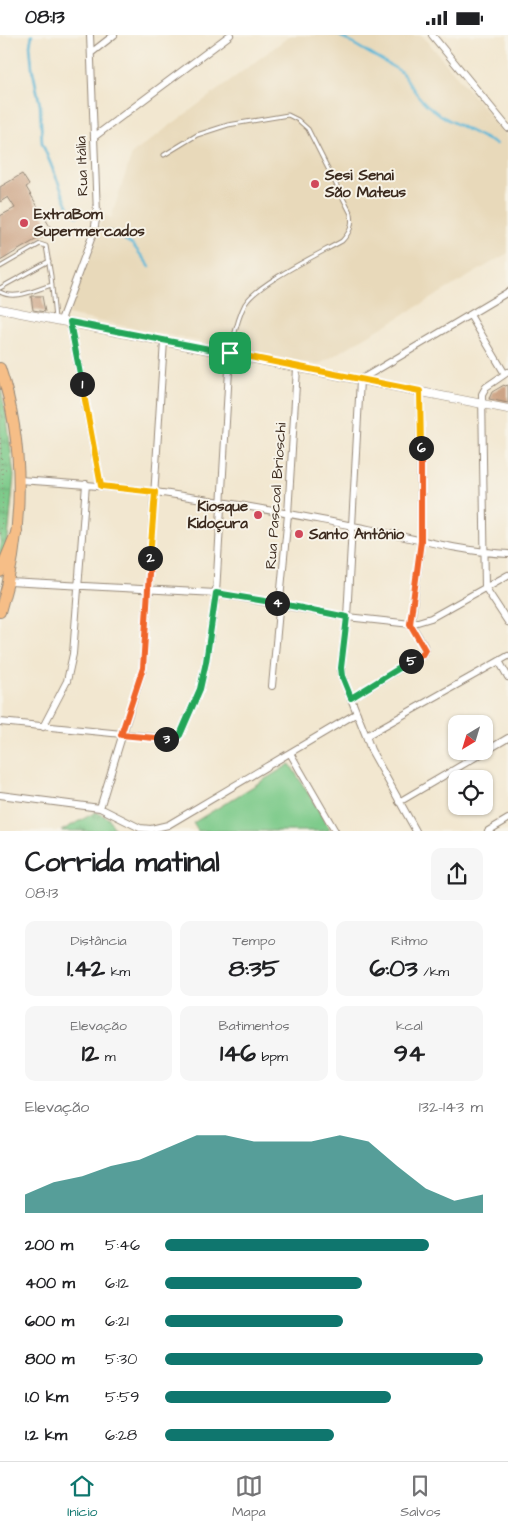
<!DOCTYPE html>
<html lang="pt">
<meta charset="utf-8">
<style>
:root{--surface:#fff;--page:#f6f6f6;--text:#202124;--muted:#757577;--line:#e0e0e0;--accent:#0f766e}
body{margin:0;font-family:"Architects Daughter",sans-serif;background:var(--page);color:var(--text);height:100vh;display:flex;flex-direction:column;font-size:19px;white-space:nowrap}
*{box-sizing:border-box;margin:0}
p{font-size:16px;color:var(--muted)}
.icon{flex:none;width:28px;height:28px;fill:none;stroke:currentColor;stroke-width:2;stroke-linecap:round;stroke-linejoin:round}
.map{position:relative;height:796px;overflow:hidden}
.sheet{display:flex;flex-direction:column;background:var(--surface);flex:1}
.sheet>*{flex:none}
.needle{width:32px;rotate:218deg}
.buttons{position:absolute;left:448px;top:680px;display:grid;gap:10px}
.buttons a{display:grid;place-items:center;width:45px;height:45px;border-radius:10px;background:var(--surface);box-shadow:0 1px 4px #0004;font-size:25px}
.pin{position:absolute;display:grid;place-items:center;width:42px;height:42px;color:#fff;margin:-21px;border-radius:10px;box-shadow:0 2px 8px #0006}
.km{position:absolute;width:25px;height:25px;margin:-12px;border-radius:50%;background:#222;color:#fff;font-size:14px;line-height:25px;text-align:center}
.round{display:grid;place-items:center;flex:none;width:52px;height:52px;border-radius:10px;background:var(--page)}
.summary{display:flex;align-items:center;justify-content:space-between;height:85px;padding:0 25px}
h1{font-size:28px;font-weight:700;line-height:38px}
.figures{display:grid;grid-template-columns:repeat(3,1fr);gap:8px;height:85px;padding:5px 25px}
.figures div{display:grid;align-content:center;border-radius:10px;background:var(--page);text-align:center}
.figures b{font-size:25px;font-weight:700}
.figures small{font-size:14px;font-weight:400}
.figures p{font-size:14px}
.chart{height:140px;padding:10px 25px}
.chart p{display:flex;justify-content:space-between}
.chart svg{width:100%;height:90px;margin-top:5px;fill:var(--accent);opacity:.7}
ul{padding:0 25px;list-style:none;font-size:16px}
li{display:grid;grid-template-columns:80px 60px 1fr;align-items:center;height:38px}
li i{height:12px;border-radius:6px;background:var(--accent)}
.status{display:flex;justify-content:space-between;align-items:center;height:35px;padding:0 25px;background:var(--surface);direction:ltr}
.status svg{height:14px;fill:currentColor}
.tab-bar{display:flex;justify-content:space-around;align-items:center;height:70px;border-top:1px solid var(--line);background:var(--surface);font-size:14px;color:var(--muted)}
.tab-bar a{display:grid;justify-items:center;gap:2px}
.tab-bar .current{color:var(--accent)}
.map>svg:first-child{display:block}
.built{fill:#e8d9ba}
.grass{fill:url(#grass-tufts);stroke:#5c7a54}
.park{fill:#7dca8a;stroke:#5c7a54}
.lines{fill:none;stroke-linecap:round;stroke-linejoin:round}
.stream{stroke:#59b6d7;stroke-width:2.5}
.building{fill:#cca384}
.service-casing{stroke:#968877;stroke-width:5}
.minor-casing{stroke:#968877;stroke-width:8}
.tertiary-casing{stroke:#968877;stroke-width:9}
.primary-casing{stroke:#968877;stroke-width:12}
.trunk-casing{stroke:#968877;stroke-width:12}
.path{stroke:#968877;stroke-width:1;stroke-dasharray:1 4;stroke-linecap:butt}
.service{stroke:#fff;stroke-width:3}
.minor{stroke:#fff;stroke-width:6}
.tertiary{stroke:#fff;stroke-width:8}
.primary{stroke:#f6be87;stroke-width:10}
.trunk{stroke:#f6be87;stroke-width:10}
.split-1-casing{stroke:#fff;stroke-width:10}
.split-2-casing{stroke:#fff;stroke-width:10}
.split-3-casing{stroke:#fff;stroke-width:10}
.split-4-casing{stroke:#fff;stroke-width:10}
.split-5-casing{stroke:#fff;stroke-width:10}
.split-6-casing{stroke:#fff;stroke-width:10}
.split-7-casing{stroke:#fff;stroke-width:10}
.split-1{stroke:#22a559;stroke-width:6}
.split-2{stroke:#f5b400;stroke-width:6}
.split-3{stroke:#f0652b;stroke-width:6}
.split-4{stroke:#22a559;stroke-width:6}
.split-5{stroke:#22a559;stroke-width:6}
.split-6{stroke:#f0652b;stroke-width:6}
.split-7{stroke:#f5b400;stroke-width:6}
.poi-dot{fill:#d1495b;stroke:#f7f3e8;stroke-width:2}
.labels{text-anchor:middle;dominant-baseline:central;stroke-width:4;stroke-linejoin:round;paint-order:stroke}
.street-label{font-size:15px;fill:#3b2a1e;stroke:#f7f3e8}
.poi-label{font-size:15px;font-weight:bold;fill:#3b2a1e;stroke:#f7f3e8;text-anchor:start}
</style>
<div class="status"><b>08:13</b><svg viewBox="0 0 49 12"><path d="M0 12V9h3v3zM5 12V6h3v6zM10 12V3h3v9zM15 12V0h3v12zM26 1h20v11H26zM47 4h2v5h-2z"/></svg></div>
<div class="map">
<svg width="508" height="796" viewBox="0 0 508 796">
<defs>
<pattern id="grass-tufts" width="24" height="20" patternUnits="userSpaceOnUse" patternTransform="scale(1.25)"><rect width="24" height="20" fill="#7dca8a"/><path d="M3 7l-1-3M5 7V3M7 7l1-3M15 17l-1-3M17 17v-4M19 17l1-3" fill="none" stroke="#68a470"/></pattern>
</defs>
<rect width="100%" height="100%" fill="#f7f3e8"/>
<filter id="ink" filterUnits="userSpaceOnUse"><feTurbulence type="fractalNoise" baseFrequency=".02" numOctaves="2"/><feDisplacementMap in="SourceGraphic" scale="10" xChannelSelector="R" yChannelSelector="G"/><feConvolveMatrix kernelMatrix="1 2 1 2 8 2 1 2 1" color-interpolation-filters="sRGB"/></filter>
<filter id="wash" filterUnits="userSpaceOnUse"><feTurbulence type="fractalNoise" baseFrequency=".0096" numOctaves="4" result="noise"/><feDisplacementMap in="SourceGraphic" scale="20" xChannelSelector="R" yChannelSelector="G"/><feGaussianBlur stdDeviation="1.12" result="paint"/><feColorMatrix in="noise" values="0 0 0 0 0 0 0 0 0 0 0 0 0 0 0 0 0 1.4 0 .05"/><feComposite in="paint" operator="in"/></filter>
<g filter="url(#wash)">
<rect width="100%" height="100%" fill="#f2e7d0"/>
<path class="built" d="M 291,0 L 422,0 L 508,102 L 508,218 L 318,330 L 68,280 L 96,207 L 103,179 L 111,183 L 132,119 Z"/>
<path class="grass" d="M 0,350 L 7,383 L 14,441 L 8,504 L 5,519 L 0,533 Z
M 96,777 L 108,783 L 116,796 L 61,796 Z"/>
<path class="park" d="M 290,729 L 330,794 L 327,796 L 198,796 L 193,788 Z"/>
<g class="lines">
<path class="stream" d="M 32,0 L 30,10 L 32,32 L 40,70 L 42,108 L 66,166 L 71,176 L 77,181
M 338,0 L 400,36 C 409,45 413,57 423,66 C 437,82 477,99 496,109
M 109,196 L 133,210 L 150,232"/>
</g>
<g id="blocks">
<path class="building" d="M 22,139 L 29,150 L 26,152 L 52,195 L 0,226 L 0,181 L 15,173 L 8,162 L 0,167 L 0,152 Z
M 31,261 L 42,261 L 45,277 L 33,275 Z
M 504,350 L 505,351 L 508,350 L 508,368 L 489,364 L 492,357 Z"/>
</g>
</g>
<g filter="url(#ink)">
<use href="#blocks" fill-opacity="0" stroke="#968877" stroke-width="1"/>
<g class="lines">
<g class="service-casing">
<path id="service" d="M 164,120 L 197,100 L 228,90 L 288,80 L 298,85 L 308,94 L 351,179 C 353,191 350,197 342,206 C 319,219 258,248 245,269 C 237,284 234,302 230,318
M 0,232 L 40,209 L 46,211 L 51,241 L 55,284
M 0,253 L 49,226
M 0,257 C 16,266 36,254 52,250"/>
</g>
<g class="minor-casing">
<path id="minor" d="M 432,0 L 508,93
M 91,18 L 114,0
M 94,102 L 230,0
M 470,280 L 505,339
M 61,285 L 94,196 L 97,179 L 90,0
M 70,287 L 101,451
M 508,337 L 486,352 L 482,359 L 485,552 L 508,587
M 19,445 C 64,448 109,451 154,457 C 219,465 284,478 348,490 C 402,500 454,516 508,519
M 9,547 L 216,558 L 347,582 L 411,589 L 431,583 L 508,540
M 411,589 L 421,506 L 420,356
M 499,626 L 508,642
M 272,651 L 288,479 L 297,333
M 351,663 L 422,620 L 425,615 L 424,611 L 411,589
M 0,687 L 173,704 L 180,700 L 200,654 L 206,627 L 216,558 L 230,318
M 43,692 L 67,646 L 73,619 L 86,449
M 366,701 L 342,641 L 341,633 L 347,582 L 360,345 L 508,257
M 290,718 L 335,796
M 0,760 L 100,773 L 140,793 L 151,794 L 168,790 L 357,678
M 399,767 L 508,703
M 100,773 L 143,633 L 164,306
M 416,796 L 371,715 L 366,701 L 508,621
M 488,796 L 508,784"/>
</g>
<g class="tertiary-casing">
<path id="tertiary" d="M 0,274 L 508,374"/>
</g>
<g class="primary-casing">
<path id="primary" d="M 0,333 C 26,411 24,498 0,577"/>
</g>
<g class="trunk-casing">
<path id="trunk" d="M 0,537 L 17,496"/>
</g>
<path class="path" d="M 0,403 C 3,437 4,470 0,505
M 0,434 L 9,434"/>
<use href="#service" class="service"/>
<use href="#minor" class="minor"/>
<use href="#tertiary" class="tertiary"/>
<use href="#primary" class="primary"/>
<use href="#trunk" class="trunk"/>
</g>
</g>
<g class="lines" filter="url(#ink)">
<g class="split-1-casing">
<path id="split-1" d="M 82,349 L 70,287 L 230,318"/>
</g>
<g class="split-2-casing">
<path id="split-2" d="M 82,349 L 101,451 L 155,457 L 150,523"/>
</g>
<g class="split-3-casing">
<path id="split-3" d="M 150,523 L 143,633 L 121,700 L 166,704"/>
</g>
<g class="split-4-casing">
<path id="split-4" d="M 166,704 L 176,704 L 180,700 L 200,654 L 206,627 L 216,558 L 277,568"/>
</g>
<g class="split-5-casing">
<path id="split-5" d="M 277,568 L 347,582 L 341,633 L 342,641 L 351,663 L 411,626"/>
</g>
<g class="split-6-casing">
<path id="split-6" d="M 411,626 L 422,620 L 425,615 L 410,589 L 421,506 L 421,413"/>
</g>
<g class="split-7-casing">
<path id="split-7" d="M 230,318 L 420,356 L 421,413"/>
</g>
<use href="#split-1" class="split-1"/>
<use href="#split-2" class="split-2"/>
<use href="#split-3" class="split-3"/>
<use href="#split-4" class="split-4"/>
<use href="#split-5" class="split-5"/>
<use href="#split-6" class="split-6"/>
<use href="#split-7" class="split-7"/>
</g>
<g class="poi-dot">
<circle cx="315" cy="149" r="5"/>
<circle cx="24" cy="188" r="5"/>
<circle cx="258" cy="480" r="5"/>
<circle cx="299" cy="499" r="5"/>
</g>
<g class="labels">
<g class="street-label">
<text transform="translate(82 131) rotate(-92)">Rua Itália</text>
<text transform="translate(276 461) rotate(-86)">Rua Pascoal Brioschi</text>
</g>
<g class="poi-label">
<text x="325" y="140">Sesi Senai<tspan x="325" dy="17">São Mateus</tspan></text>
<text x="34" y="179">ExtraBom<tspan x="34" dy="17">Supermercados</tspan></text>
<text x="248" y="471" text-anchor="end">Kiosque<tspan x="248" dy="17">Kidoçura</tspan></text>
<text x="309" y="499">Santo Antônio</text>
</g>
</g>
</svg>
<div class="buttons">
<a><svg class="needle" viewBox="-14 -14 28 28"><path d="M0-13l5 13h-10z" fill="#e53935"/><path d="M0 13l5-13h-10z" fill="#757577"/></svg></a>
<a><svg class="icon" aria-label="locate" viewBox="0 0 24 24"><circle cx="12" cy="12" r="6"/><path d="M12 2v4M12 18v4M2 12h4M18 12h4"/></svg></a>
</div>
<div class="pin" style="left:230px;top:318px;background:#1e9e55"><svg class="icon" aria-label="arrive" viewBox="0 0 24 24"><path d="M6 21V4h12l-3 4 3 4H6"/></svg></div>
<b class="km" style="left:82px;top:349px">1</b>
<b class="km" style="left:150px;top:523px">2</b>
<b class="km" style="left:166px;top:704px">3</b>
<b class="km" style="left:277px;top:568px">4</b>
<b class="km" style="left:411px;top:626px">5</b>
<b class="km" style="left:421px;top:413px">6</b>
</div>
<section class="sheet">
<div class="summary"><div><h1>Corrida matinal</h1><p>08:13</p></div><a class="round"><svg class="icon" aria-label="share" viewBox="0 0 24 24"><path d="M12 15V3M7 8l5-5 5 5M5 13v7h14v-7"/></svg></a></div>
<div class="figures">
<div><p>Distância</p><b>1.42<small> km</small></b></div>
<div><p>Tempo</p><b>8:35</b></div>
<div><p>Ritmo</p><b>6:03<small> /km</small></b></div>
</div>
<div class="figures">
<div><p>Elevação</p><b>12<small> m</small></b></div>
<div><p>Batimentos</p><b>146<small> bpm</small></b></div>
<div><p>kcal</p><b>94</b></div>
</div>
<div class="chart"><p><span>Elevação</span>132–143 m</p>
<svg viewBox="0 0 160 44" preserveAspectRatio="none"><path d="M0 44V35L10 29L20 26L30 21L40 18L50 12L60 6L70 6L80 9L90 9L100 9L110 6L120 9L130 21L140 32L150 38L160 35V44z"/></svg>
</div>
<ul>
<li><b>200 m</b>5:46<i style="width:83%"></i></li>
<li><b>400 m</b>6:12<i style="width:62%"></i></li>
<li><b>600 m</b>6:21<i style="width:56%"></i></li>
<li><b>800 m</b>5:30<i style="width:100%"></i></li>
<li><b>1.0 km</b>5:59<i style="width:71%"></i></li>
<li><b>1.2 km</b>6:28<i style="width:53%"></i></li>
</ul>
</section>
<nav class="tab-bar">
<a class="current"><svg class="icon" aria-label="home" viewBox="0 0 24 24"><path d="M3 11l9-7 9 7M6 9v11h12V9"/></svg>Início</a>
<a><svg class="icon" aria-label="map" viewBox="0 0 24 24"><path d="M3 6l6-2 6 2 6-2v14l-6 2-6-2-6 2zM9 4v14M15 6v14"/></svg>Mapa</a>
<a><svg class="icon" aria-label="saved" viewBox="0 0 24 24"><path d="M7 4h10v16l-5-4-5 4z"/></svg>Salvos</a>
</nav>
